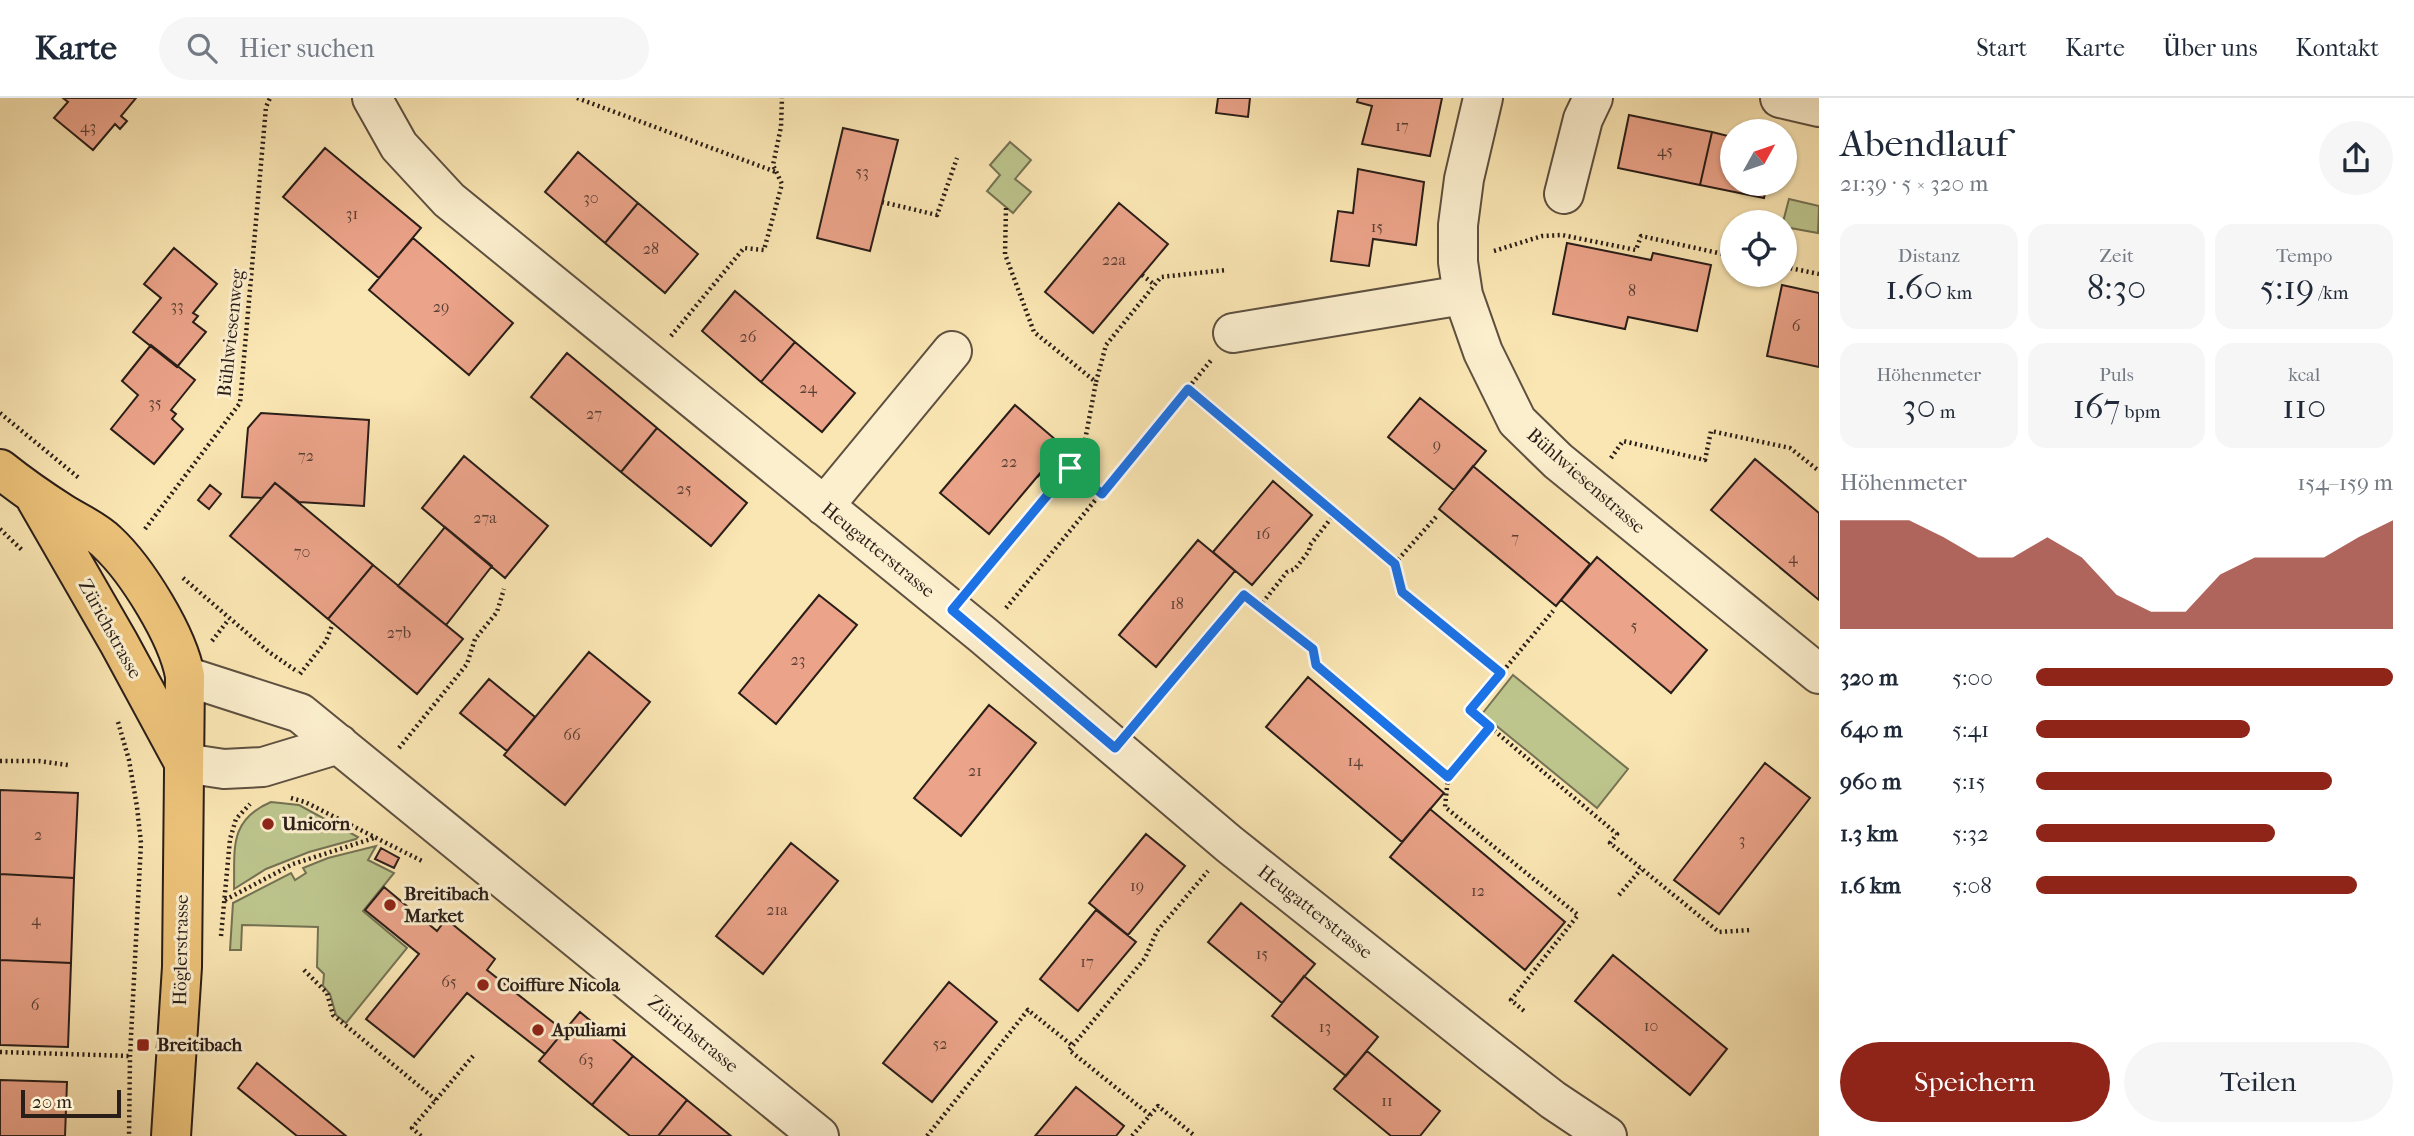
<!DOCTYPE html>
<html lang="de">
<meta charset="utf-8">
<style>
:root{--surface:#fff;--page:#f6f6f7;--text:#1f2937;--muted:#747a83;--line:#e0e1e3;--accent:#8f2418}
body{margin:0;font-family:"IM FELL French Canon",serif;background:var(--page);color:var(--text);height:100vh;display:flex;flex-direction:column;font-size:26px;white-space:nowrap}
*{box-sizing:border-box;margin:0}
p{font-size:23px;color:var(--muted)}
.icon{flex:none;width:38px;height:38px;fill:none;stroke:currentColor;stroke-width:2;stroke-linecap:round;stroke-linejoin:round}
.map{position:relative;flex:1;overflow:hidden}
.side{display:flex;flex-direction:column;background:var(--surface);width:595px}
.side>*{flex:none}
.needle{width:46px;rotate:50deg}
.buttons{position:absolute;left:1720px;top:21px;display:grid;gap:14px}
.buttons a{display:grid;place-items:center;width:77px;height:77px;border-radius:50%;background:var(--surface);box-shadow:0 2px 5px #0004;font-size:35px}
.scale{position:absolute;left:21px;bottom:18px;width:100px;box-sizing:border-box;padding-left:7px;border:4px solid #2a1e19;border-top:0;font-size:19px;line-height:24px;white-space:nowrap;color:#2a1e19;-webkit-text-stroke:5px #fcefce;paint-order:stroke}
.pin{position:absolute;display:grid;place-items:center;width:60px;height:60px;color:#fff;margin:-30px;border-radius:14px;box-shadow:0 4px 10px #0006}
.round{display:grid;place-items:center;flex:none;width:74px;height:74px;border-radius:37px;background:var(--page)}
.overview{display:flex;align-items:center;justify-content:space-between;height:119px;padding:0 21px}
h1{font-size:38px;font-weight:600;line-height:52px}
.figures{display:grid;grid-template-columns:repeat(3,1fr);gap:10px;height:119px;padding:7px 21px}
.figures div{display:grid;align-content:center;border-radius:18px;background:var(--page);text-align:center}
.figures b{font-size:35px;font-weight:600}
.figures small{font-size:19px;font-weight:400}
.figures p{font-size:19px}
.chart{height:196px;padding:14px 21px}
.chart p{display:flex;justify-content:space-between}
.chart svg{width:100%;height:126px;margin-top:7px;fill:var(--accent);opacity:.7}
.cta{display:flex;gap:14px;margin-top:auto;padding:14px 21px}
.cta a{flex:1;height:80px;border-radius:42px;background:var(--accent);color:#fff;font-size:28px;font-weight:600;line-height:80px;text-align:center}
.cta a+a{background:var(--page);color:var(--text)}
ul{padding:0 21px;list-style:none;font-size:23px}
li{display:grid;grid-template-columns:112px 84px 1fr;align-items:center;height:52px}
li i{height:18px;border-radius:9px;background:var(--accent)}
header{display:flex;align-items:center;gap:42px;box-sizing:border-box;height:98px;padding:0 35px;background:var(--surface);border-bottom:2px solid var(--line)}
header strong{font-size:33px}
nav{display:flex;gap:38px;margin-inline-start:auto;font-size:24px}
.search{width:490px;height:63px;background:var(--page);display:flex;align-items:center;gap:18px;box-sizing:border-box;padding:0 24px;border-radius:38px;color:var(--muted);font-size:26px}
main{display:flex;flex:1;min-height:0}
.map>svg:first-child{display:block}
.green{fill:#bdc58d;stroke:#747253;stroke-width:2}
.building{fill:#eba389;stroke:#2a1e19;stroke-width:2}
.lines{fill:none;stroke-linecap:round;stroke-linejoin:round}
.minor-casing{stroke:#5e5040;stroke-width:42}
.major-casing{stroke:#2a1e19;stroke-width:42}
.path{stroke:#2a1e19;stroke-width:4.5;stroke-dasharray:2 3.5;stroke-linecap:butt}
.minor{stroke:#fcefce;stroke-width:38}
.major{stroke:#edc37a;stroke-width:38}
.route-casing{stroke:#fff;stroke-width:14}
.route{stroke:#1a73e8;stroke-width:9}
.poi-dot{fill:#8f2418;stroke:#fcefce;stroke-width:2.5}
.labels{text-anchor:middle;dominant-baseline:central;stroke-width:6;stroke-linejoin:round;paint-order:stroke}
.number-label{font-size:16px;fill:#5a3f35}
.street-label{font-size:19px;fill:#2a1e19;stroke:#fcefce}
.poi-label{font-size:19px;font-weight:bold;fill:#2a1e19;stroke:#fcefce;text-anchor:start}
</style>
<header>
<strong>Karte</strong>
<div class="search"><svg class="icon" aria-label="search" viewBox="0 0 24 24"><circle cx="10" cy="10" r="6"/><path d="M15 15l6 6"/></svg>Hier suchen</div>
<nav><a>Start</a><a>Karte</a><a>Über uns</a><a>Kontakt</a></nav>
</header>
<main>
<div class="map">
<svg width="1819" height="1038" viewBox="0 0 1819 1038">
<rect width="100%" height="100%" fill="#fae6b3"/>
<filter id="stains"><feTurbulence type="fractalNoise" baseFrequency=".00286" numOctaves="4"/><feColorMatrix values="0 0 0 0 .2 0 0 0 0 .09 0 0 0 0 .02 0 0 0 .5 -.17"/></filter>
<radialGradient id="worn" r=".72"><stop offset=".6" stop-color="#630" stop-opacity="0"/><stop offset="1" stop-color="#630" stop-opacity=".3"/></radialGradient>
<path class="green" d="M 1010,44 L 1031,62 L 1015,81 L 1031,94 L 1013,115 L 987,93 L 1000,77 L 990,67 Z
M 1789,101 L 1819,108 L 1818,135 L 1785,129 L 1783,124 Z
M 1513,577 L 1628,671 L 1597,710 L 1482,616 Z
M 271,704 L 299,707 L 358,739 L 356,741 L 309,754 L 266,771 L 234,791 C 235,752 228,722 271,704 Z
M 376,748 L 368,762 L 394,775 L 363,813 L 407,850 L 346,925 L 336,917 L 330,896 L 323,888 L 324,876 L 317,869 L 318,829 L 242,827 L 241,852 L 230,852 L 233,805 L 291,775 L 295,782 L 306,775 L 303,770 L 328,760 Z"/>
<path class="building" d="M 63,0 L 136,0 L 121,18 L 127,23 L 120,31 L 115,26 L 93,52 L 54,20 L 68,4 Z
M 1218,0 L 1250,0 L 1248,19 L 1216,15 Z
M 1358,0 L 1442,0 L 1430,58 L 1362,46 L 1372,8 L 1357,4 Z
M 1629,17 L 1712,34 L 1700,87 L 1618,70 Z
M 843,30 L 898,42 L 870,153 L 817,140 Z
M 1712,34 L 1732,39 L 1732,86 L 1767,86 L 1764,100 L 1700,87 Z
M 325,50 L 421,130 L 379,180 L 283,99 Z
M 578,54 L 638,105 L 605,145 L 545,94 Z
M 1358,71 L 1424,84 L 1416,147 L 1373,141 L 1369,168 L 1331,163 L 1338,113 L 1353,115 Z
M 638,105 L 698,156 L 665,195 L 605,145 Z
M 1119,105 L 1168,146 L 1093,235 L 1045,194 Z
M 413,140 L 513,225 L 469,277 L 369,192 Z
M 1567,145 L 1651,162 L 1653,155 L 1711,167 L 1697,233 L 1628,219 L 1625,231 L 1553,216 Z
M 174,150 L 217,186 L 193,215 L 198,218 L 193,224 L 206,234 L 177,269 L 133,234 L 161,200 L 144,186 Z
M 1782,187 L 1819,195 L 1819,269 L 1767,258 Z
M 735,193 L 795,244 L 761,284 L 702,233 Z
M 795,244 L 855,295 L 822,334 L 761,284 Z
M 151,247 L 195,282 L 171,312 L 176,316 L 172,321 L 183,331 L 154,366 L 111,331 L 138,297 L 122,283 Z
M 567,255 L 657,330 L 621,374 L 531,299 Z
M 1420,300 L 1486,353 L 1454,392 L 1388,339 Z
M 1015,307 L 1063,348 L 989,436 L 940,395 Z
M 261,315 L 369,322 L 364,408 L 299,404 L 275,385 L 262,400 L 242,399 L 248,330 Z
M 657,330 L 747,405 L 711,448 L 621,374 Z
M 464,358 L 548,428 L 505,480 L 422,410 Z
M 1755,361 L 1819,415 L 1819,502 L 1711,412 Z
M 1473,368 L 1590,466 L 1556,508 L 1439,411 Z
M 1273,383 L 1312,417 L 1252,487 L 1213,454 Z
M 275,385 L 373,467 L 328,521 L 230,438 Z
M 210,387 L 221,396 L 209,411 L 198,402 Z
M 445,429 L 492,468 L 446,527 L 398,488 Z
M 1198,442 L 1235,473 L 1156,569 L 1119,537 Z
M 1597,459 L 1707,552 L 1671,595 L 1561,502 Z
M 373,467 L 463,541 L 417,596 L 328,521 Z
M 819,497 L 857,527 L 776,626 L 739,595 Z
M 589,554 L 650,604 L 565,707 L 504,657 Z
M 1308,579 L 1444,695 L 1402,744 L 1266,629 Z
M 489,581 L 535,619 L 507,653 L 460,615 Z
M 989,607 L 1036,645 L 961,738 L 914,700 Z
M 1765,665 L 1810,700 L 1719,816 L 1674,782 Z
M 0,692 L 78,695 L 74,780 L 0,776 Z
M 1430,711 L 1565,824 L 1525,872 L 1390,759 Z
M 1146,736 L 1185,768 L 1128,837 L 1089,805 Z
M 791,745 L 838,783 L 763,876 L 716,838 Z
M 381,750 L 399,760 L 394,770 L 375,761 Z
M 0,776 L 74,780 L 71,865 L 0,862 Z
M 384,789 L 437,833 L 446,821 L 495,861 L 487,872 L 564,933 L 545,956 L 467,895 L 414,959 L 366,921 L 419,856 L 365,812 Z
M 1241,805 L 1315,866 L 1282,905 L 1208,844 Z
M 1096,812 L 1136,844 L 1078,913 L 1040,881 Z
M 1613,857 L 1727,951 L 1690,997 L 1575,903 Z
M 0,862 L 71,865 L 68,949 L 0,947 Z
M 1304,878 L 1378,939 L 1346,978 L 1272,918 Z
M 949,884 L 997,924 L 932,1004 L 883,965 Z
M 580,914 L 633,958 L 592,1007 L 539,963 Z
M 1367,953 L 1440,1013 L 1420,1038 L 1391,1038 L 1334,991 Z
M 633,958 L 687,1002 L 658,1038 L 630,1038 L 592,1007 Z
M 257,965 L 346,1038 L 297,1038 L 238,990 Z
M 0,982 L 67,984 L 65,1038 L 0,1038 Z
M 1076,989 L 1124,1028 L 1116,1038 L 1035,1038 Z
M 687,1002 L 731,1038 L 658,1038 Z"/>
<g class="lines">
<g class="minor-casing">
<path id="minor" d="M 372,0 L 399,48 L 449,102 L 983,537 L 1229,746 L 1491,954 L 1553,1002 L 1607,1038
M 1483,0 L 1464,81 L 1458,127 L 1458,164 L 1463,197 L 1483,254 L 1517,323 L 1558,363 L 1819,576
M 1780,0 L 1819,9
M 1564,96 L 1583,21 L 1593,0
M 1233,235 L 1463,197
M 824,408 L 952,253
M 185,578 L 300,615 L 819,1038
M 184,665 L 224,671 L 263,669 L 339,646"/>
</g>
<g class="major-casing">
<path id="major" d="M 0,371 C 20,387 40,401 62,415 C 76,424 95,432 107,444 C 137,472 178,538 185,578 L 182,869 L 171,1038
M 36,401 L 119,545 L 183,663"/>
</g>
<path class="path" d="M 577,0 L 776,74
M 882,104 L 937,117 L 957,60
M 1006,110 L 1005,156 L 1034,234 L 1096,284 L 1106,247 L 1161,179 L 1226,172
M 1494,153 L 1542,138 L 1562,137 L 1636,152 L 1641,138 L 1732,158
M 1785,169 L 1819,176
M 1142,177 L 1155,187
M 671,238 L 744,150 L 764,152 L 782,86 L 773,67 L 781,29 L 782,0
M 1188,291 L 1395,465 L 1436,419
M 0,315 L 79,380
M 1611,360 L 1623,343 L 1705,362 L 1711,333 L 1790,350 L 1819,373
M 1070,370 L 1102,396
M 1038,377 L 1053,390
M 0,431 L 22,452
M 145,431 L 240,305 L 266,9 L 270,0
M 1395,465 L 1402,494 L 1501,575
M 183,480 L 269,554 L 298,574
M 975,485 L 1070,370 L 1084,348 L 1096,284
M 1259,509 L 1287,474 L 1295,471 L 1309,453 L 1310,447 L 1336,414
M 1006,510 L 1213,260
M 212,543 L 229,521
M 300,576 L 326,543 L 333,525
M 1138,622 L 1244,497 L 1313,551 L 1316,567 L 1448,679 L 1490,629 L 1617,736 L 1610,745 L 1719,834 L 1751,832
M 118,624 L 129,662 L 137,709 L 141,745 L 130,958 L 129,1038
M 1490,629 L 1470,613 L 1553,513
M 399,650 L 467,566 L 475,541 L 497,514 L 504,491
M 0,663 L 39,663 L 68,667
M 1448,679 L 1445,709 L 1578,817 L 1511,902 L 1524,913
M 291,700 L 305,704 L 424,764
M 1619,797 L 1641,771
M 225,802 L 293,766 L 374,740
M 221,838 L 230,741 L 236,721 L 250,706
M 304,872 L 327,895 L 333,917 L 436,1002
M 0,954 L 130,958
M 1150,1017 L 1069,952 L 1145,860 L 1157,833 L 1208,773
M 421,1038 L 412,1030 L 473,958
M 927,1038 L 1028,912 L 1073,948
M 1132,1038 L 1158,1008 L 1195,1038"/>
<use href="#minor" class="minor"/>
<use href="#major" class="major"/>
</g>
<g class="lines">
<g class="route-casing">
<path id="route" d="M 1188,291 L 1395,466 L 1402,494 L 1501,575 L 1470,612 L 1490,629 L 1448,679 L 1316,567 L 1313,551 L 1244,497 L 1115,650 L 952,512 L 1070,370 L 1102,396 Z"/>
</g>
<use href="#route" class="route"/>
</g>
<g class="poi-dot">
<circle cx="268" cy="726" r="7"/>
<circle cx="390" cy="807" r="7"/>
<circle cx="483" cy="887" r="7"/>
<circle cx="538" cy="932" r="7"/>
<rect x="136" y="940" width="14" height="14" rx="3.5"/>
</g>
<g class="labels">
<g class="number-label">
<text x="1402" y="27">17</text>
<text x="88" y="28">43</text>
<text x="1665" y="52">45</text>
<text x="862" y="73">53</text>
<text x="591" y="99">30</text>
<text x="352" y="115">31</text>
<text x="1377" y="128">15</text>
<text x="651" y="150">28</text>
<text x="1114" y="161">22a</text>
<text x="1632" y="192">8</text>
<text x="177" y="207">33</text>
<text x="441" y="208">29</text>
<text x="1796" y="227">6</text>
<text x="748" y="238">26</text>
<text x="808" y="289">24</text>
<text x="155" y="304">35</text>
<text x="594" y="315">27</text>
<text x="1437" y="346">9</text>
<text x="306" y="357">72</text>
<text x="1009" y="363">22</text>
<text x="684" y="390">25</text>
<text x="485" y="419">27a</text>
<text x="1263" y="435">16</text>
<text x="1515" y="439">7</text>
<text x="302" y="453">70</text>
<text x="1793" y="459">4</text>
<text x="1177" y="505">18</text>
<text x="1634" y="527">5</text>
<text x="399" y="534">27b</text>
<text x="798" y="561">23</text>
<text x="572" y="636">66</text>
<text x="1355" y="662">14</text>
<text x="975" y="672">21</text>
<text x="38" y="736">2</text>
<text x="1742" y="741">3</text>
<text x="1137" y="787">19</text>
<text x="1478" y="792">12</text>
<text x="777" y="811">21a</text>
<text x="36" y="821">4</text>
<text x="1262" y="855">15</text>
<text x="1087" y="863">17</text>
<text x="449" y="883">65</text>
<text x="35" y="906">6</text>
<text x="1651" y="927">10</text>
<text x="1325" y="928">13</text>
<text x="940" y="945">52</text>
<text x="586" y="961">63</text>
<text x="1387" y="1002">11</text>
</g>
<g class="street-label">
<text transform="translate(231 235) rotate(-84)">Bühlwiesenweg</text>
<text transform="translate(1586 383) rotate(41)">Bühlwiesenstrasse</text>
<text transform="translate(878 452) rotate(39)">Heugatterstrasse</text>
<text transform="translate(110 531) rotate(61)">Zürichstrasse</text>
<text transform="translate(1315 814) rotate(38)">Heugatterstrasse</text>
<text transform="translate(181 852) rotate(-89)">Höglerstrasse</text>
<text transform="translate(693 936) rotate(39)">Zürichstrasse</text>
</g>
<g class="poi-label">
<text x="282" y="726">Unicorn</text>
<text x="404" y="796">Breitibach<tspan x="404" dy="22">Market</tspan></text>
<text x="497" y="887">Coiffure Nicola</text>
<text x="552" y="932">Apuliami</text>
<text x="157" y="947">Breitibach</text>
</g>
</g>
<rect width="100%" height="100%" filter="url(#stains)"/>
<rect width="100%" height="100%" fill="url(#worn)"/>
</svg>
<div class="buttons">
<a><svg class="needle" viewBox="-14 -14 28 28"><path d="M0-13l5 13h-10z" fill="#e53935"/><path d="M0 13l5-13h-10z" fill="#747a83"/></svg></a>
<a><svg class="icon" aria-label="locate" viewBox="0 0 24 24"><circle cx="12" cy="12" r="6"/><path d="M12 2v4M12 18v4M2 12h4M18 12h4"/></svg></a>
</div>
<div class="scale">20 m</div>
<div class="pin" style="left:1070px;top:370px;background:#1e9e55"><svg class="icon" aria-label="arrive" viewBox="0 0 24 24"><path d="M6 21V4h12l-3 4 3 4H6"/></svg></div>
</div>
<section class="side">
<div class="overview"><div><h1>Abendlauf</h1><p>21:39 · 5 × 320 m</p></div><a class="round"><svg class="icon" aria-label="share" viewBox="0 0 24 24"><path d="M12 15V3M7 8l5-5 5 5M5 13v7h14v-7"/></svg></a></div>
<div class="figures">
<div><p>Distanz</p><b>1.60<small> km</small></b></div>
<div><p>Zeit</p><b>8:30</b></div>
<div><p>Tempo</p><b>5:19<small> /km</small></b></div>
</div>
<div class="figures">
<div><p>Höhenmeter</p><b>30<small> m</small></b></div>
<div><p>Puls</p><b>167<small> bpm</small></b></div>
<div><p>kcal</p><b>110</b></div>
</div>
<div class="chart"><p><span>Höhenmeter</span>154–159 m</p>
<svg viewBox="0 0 160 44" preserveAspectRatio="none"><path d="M0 44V6L10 6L20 6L30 12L40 19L50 19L60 12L70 19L80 32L90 38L100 38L110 25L120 19L130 19L140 19L150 12L160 6V44z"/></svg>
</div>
<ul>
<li><b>320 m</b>5:00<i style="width:100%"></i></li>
<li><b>640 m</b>5:41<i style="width:60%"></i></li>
<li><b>960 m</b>5:15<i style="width:83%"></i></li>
<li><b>1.3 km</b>5:32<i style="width:67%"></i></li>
<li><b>1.6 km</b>5:08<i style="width:90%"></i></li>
</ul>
<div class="cta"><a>Speichern</a><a>Teilen</a></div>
</section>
</main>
